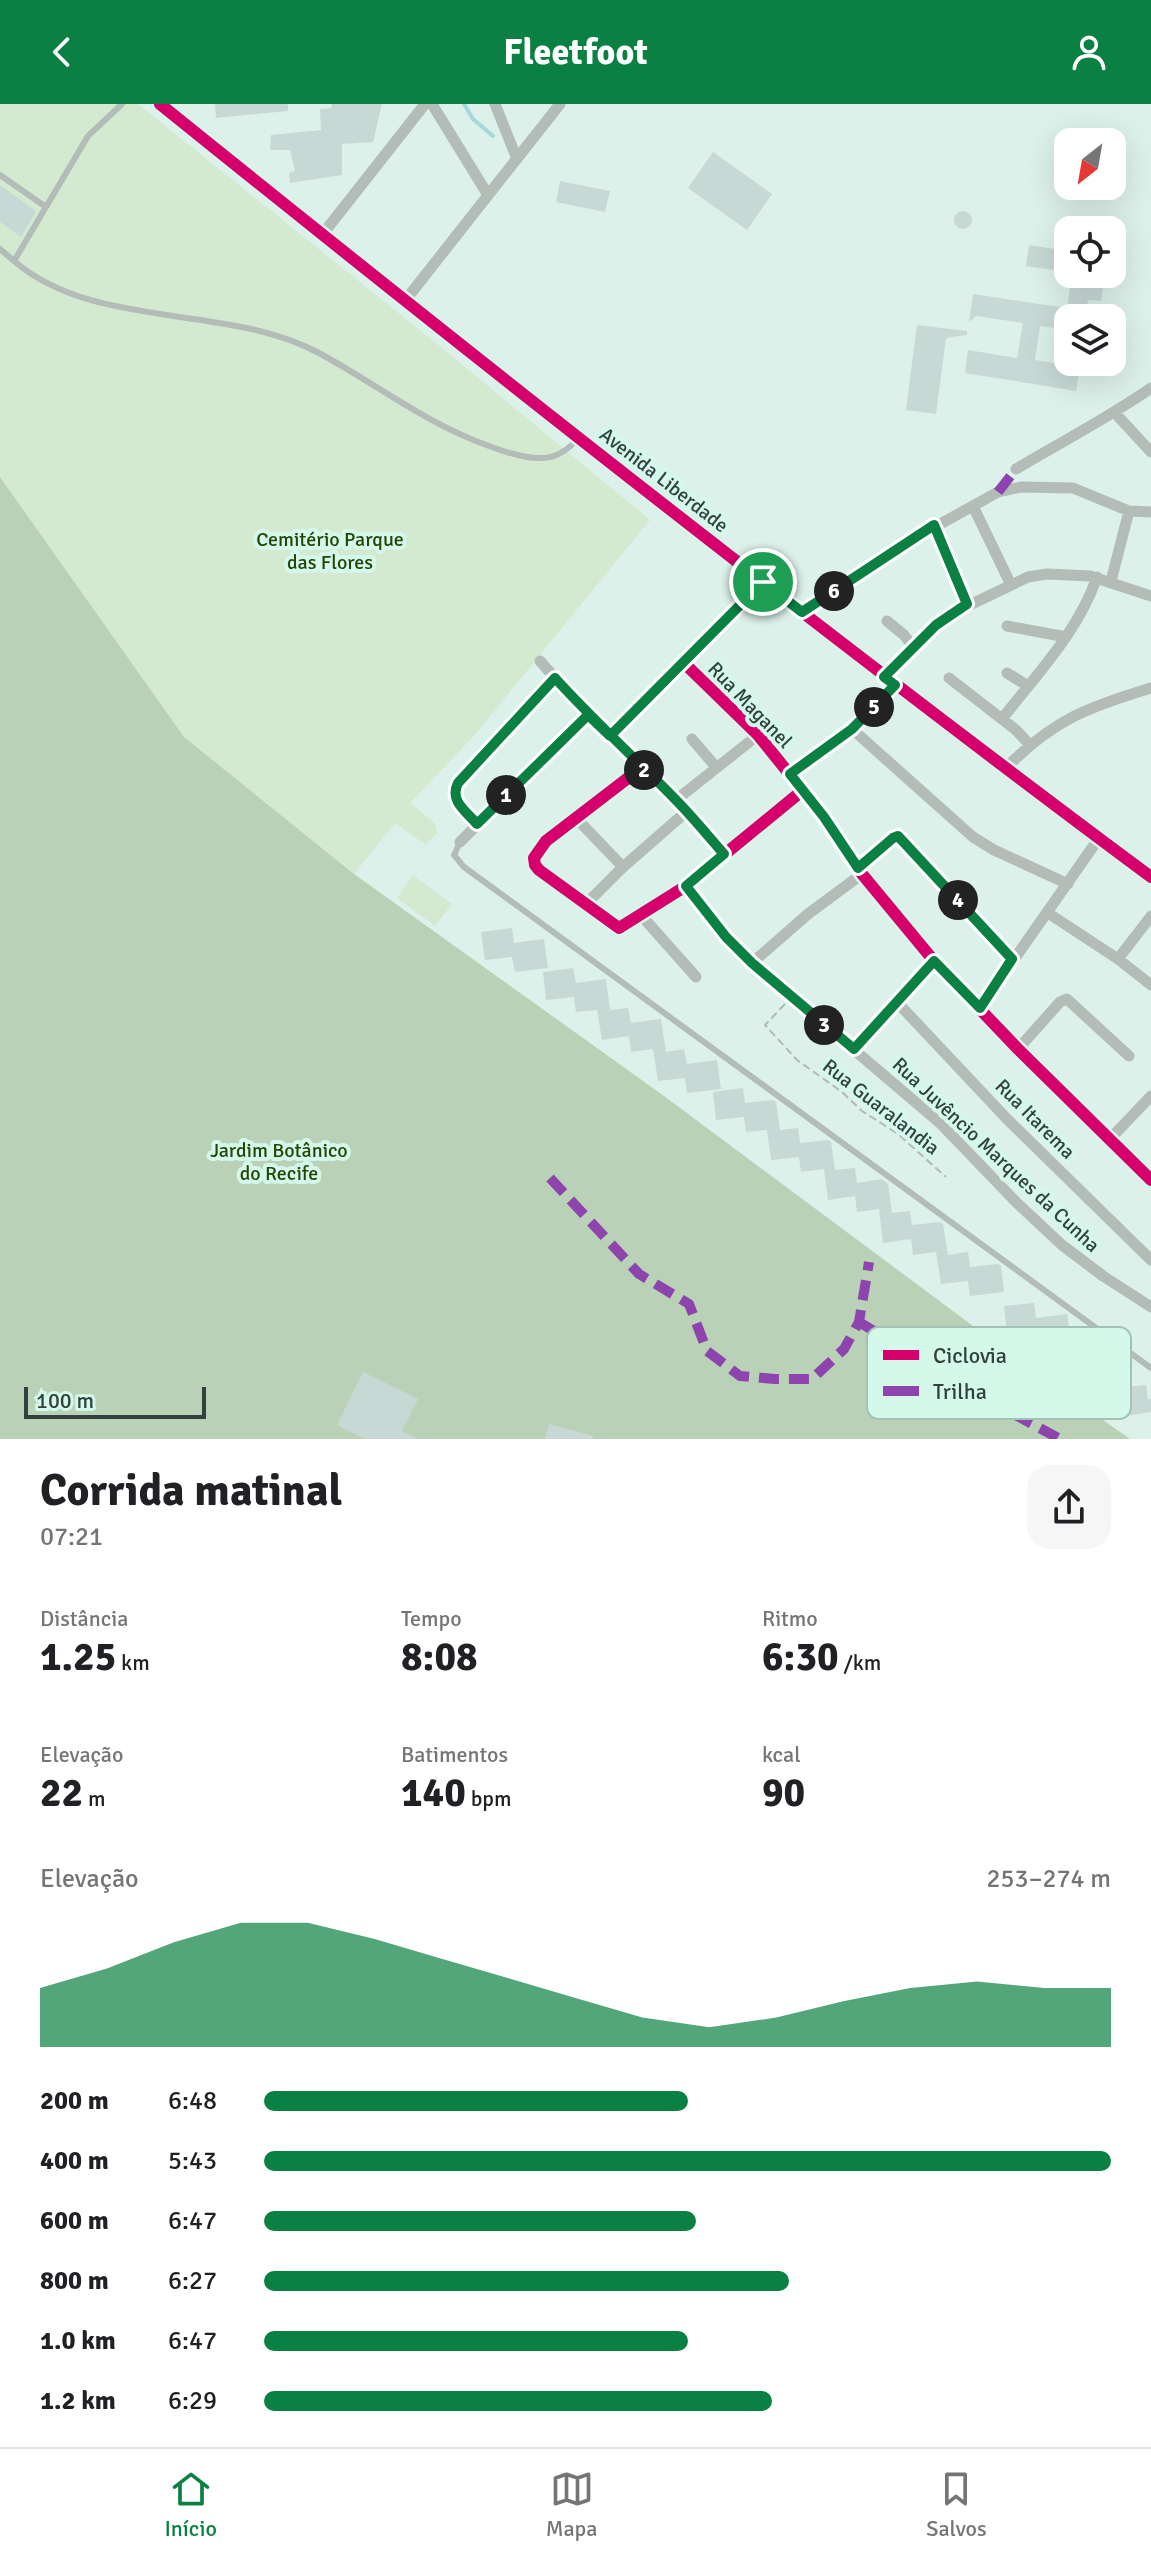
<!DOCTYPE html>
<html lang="pt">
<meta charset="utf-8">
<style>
:root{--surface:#fff;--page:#f6f6f6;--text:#202124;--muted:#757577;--line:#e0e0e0;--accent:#0b8043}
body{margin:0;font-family:Signika,sans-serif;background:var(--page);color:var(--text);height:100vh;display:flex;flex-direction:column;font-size:30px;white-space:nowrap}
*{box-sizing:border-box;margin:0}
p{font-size:26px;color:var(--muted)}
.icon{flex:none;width:44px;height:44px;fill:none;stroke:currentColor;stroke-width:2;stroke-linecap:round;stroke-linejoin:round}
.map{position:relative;height:1335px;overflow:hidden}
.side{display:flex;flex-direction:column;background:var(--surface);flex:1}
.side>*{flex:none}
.needle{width:52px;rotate:211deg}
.buttons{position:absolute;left:1054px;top:24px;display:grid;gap:16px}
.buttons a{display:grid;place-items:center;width:72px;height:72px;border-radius:16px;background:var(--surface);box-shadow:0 8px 32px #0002;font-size:40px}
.scale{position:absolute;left:24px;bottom:20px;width:182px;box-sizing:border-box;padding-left:8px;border:4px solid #32413b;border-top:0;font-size:22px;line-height:28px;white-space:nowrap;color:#32413b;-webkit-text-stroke:6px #d4f9eb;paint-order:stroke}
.pin{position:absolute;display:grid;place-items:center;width:68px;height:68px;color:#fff;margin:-34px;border:4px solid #fff;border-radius:50%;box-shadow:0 2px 8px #0007}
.km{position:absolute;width:40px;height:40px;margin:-20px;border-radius:50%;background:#222;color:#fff;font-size:22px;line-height:40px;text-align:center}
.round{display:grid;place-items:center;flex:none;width:84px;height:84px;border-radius:24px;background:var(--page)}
.overview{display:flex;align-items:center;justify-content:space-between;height:136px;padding:0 40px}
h1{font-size:44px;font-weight:700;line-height:60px}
.metrics{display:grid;grid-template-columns:repeat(3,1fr);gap:12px;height:136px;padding:8px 40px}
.metrics div{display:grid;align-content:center}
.metrics b{font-size:40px;font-weight:700}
.metrics small{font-size:22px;font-weight:400}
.metrics p{font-size:22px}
.chart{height:224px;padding:16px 40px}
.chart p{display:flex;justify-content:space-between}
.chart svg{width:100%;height:144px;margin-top:8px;fill:var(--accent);opacity:.7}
ul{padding:0 40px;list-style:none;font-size:26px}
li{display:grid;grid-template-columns:128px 96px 1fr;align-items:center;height:60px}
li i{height:20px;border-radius:10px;background:var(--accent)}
header{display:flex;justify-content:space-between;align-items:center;height:104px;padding:0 40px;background:var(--accent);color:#fff;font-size:36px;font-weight:700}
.dock{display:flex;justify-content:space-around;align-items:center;height:112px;border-top:2px solid var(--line);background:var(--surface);font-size:22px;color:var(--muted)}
.dock a{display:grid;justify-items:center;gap:4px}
.dock .current{color:var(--accent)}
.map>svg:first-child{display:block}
.green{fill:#d3ead0}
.forest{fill:#b9d1b6}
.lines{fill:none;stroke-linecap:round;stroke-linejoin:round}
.stream{stroke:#a5d8dd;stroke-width:4}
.building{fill:#c8d9d5}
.path{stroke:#b1bbb6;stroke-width:2;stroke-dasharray:8 4;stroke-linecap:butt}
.lane{stroke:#b3bcb7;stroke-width:6}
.street{stroke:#b3bcb7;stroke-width:11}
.secondary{stroke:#a8b2ac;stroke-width:16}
.quiet{stroke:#8e44ad;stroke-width:10;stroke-dasharray:20 10;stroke-linecap:butt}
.cycleway-casing{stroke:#d4f9eb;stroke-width:17}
.cycleway{stroke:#d6006c;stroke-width:12}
.route-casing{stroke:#fff;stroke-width:16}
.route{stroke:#0b8043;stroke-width:10}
.labels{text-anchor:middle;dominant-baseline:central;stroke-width:8;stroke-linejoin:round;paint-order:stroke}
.street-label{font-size:20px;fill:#32413b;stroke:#d4f9eb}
.park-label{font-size:20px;fill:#264504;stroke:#d4f9eb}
.key{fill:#d4f9eb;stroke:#a3c2b6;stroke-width:2}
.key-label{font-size:22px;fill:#32413b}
</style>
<header><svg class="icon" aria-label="back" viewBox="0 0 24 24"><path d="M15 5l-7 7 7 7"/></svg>Fleetfoot<svg class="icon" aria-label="person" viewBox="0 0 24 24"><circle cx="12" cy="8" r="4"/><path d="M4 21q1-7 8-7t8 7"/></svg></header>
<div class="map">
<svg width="1151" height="1335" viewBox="0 0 1151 1335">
<rect width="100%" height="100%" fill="#dcf1e9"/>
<path class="green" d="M 0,0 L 138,0 L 447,248 L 650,416 L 473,633 L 410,699 L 435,719 L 437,729 L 426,741 L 395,719 L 354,770 L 184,633 L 0,373 Z
M 413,771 L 452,800 L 435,822 L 397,794 Z"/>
<path class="forest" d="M 0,373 L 184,633 L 354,770 L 664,992 L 1043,1274 L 1130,1335 L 0,1335 Z"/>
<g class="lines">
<path class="stream" d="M 464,0 L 473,15 L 493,32"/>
</g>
<path class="building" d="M 215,0 L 288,0 L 288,7 L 216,14 Z
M 331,0 L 382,0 L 373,38 L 342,40 L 342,71 L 290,79 L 289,69 L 295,67 L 290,46 L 270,46 L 271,31 L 321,26 L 320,5 L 332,4 Z
M 713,48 L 772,90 L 747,126 L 688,84 Z
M 560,77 L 610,87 L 605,108 L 556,98 Z
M 0,81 L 36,107 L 21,133 L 0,118 Z
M954 116a9 9 0 1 1 18 0a9 9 0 1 1-18 0Z
M 1029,141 L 1068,147 L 1068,168 L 1026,162 Z
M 1072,170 L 1105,170 L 1101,197 L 1088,196 L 1085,214 L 1068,214 L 1068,226 L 1040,222 L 1035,256 L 1080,263 L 1076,287 L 965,269 L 968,246 L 1017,254 L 1023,219 L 976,212 L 969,218 L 973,190 L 1067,204 Z
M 917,221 L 967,227 L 967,231 L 946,234 L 936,310 L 906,306 Z
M 512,824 L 514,839 L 544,835 L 548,864 L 515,868 L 512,853 L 485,856 L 481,828 Z
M 573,864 L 576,879 L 606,875 L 610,906 L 628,904 L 631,919 L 661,915 L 666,948 L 684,945 L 687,960 L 717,956 L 721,985 L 687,989 L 685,974 L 658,977 L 653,945 L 631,948 L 629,932 L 602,936 L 597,906 L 576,908 L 574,893 L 546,896 L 543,868 Z
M 743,984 L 745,999 L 773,996 L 776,998 L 780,1026 L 798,1024 L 800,1039 L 828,1036 L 831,1038 L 835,1066 L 855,1064 L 857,1079 L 882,1075 L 888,1080 L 892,1109 L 910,1107 L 912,1121 L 940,1118 L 943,1120 L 948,1151 L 968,1148 L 970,1163 L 998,1160 L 1001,1162 L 1004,1188 L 970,1192 L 968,1177 L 941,1180 L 936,1148 L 913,1151 L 911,1135 L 883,1139 L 879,1105 L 857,1108 L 855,1092 L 828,1096 L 824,1065 L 801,1068 L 799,1053 L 771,1056 L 767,1026 L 746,1028 L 744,1013 L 716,1016 L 713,988 Z
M 1034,1199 L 1036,1214 L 1067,1210 L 1072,1243 L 1089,1241 L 1091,1256 L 1122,1252 L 1126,1283 L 1146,1281 L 1148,1295 L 1151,1295 L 1151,1308 L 1119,1313 L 1114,1282 L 1092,1285 L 1090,1270 L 1062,1273 L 1057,1240 L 1037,1243 L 1035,1227 L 1007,1231 L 1004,1202 Z
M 363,1268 L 418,1295 L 402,1327 L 418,1335 L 365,1335 L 337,1321 Z
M 549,1320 L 593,1332 L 593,1335 L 545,1335 Z"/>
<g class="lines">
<path class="path" d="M 785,900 L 765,921 L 797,956 L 842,988 L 862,1007 L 898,1030 L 946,1073"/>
<path class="lane" d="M 122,0 L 88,32 L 14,157 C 96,227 227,199 319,249 C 378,281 425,319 489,342 C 505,348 525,355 542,354 C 557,354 568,345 578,335
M 0,71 L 46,103
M 0,145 L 14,157
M 460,738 L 454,751 L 464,763 L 1151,1264"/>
<path class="street" d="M 432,0 L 488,91
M 495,0 L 517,55
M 322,131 L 425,0
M 404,198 L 560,0
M 1115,309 L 1151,348
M 1016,365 C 1061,338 1108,314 1151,284
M 973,402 L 1011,481
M 934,421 L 967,500
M 1111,477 L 1129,407
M 802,508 L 897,444 L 998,388 L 1021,383 L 1073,384 L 1129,407 L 1151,408
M 887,517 L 904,531 L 914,544
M 1007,522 L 1066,533
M 540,557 L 588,611 L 676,696 L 724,750
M 682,557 L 758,631 L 824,713 L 862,770 L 934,857 L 1018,945 L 1151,1076
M 1007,569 L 1028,582
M 884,573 L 936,521 L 953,509 L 1028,473 L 1047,470 L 1090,472 L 1151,492
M 949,574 L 1016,626 L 1029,640
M 1002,615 C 1037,570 1078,528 1097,473
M 852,625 L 973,733 L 994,746 L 1068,780
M 610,632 L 763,478
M 692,635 L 716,663
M 641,664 L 546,737 L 534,754 L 535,761 L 539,766 L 619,824 L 686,782 L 803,686
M 1006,664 C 1053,616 1088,603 1151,584
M 790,670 L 852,625 L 895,581
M 676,696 L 758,631
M 576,714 L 623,763
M 477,720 L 457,697 L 455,686 L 468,668 L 555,574
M 460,738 L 588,611
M 858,764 L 893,734 L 898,732 L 1012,855
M 686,782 L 726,833 L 752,859 L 940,1019 L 1016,1098 L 1062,1141 L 1103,1172 L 1151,1203
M 587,799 L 623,763 L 686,708
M 1048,809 L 1118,855 L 1151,881
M 641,811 L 696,873
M 1118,855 L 1151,812
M 752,859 L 808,810 L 862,770
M 896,897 L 1007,1015 L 1151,1156
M 980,904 L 1099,734
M 854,945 L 934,857
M 1018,945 L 1060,898 L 1067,895 L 1129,952
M 1110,1035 L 1151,992"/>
<path class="secondary" d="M 160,0 C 486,263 815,523 1151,773"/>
<path class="quiet" d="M 998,388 L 1016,365
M 550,1074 L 639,1170 L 689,1200 L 707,1247 L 740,1272 L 775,1275 L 812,1275 L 844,1245 L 859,1218 L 869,1158
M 859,1218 L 984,1294 L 1060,1335"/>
<g class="cycleway-casing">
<path id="cycleway" d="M 160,0 C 486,263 815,523 1151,773
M 682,557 L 758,631 L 824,713 L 862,770 L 934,857 L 1018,945 L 1151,1076
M 641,664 L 546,737 L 534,754 L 535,761 L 539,766 L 619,824 L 686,782 L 803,686"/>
</g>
<use href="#cycleway" class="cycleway"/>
</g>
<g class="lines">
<g class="route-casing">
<path id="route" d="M 763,478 L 610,632 L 588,611 L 477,720 C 466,707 449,697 458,679 L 555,574 C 593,616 635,654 674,694 C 692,712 708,732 724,750 L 686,782 L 726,833 L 752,859 L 854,945 L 934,857 L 980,904 L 1012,855 L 898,732 L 893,734 L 858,764 L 824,713 L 790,670 L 852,625 L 895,581 L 884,573 L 936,521 L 967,500 L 934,421 L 802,508 L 763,478"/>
</g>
<use href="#route" class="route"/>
</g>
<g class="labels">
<g class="street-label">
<text transform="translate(664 376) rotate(38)">Avenida Liberdade</text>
<text transform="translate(750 601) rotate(46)">Rua Maganel</text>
<text transform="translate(881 1003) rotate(38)">Rua Guaralandia</text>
<text transform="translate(1035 1015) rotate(45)">Rua Itarema</text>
<text transform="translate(996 1051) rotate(43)">Rua Juvêncio Marques da Cunha</text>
</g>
<g class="park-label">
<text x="330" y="435">Cemitério Parque<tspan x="330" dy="23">das Flores</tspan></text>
<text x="279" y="1046">Jardim Botânico<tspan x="279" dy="23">do Recife</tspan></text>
</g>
</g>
<rect x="867" y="1223" width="264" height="92" rx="12" class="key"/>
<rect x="883" y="1246" width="36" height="10" fill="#d6006c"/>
<rect x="883" y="1282" width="36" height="10" fill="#8e44ad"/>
<g class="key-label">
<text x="933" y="1259">Ciclovia</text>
<text x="933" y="1295">Trilha</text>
</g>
</svg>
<div class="buttons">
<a><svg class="needle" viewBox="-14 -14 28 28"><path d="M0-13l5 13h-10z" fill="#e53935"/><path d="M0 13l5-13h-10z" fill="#757577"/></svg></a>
<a><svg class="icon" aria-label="locate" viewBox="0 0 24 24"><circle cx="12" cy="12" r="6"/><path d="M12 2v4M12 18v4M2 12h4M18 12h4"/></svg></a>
<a><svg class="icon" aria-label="layers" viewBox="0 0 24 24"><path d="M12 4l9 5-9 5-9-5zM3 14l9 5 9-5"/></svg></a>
</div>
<div class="scale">100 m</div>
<div class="pin" style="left:763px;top:478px;background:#1e9e55"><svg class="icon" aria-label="arrive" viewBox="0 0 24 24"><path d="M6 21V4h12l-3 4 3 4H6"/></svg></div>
<b class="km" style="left:506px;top:691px">1</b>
<b class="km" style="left:644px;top:666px">2</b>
<b class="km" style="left:824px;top:921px">3</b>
<b class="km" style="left:958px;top:796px">4</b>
<b class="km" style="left:874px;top:603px">5</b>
<b class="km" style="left:834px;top:487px">6</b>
</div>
<section class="side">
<div class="overview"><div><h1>Corrida matinal</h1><p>07:21</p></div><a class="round"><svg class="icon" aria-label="share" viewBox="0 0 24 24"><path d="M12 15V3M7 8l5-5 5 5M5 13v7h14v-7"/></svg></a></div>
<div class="metrics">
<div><p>Distância</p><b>1.25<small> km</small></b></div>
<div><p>Tempo</p><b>8:08</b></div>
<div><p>Ritmo</p><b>6:30<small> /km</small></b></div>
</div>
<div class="metrics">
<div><p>Elevação</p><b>22<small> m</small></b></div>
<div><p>Batimentos</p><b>140<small> bpm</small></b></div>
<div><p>kcal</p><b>90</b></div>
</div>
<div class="chart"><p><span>Elevação</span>253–274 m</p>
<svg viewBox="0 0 160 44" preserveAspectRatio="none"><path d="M0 44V26L10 20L20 12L30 6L40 6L50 11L60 17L70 23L80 29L90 35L100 38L110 35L120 30L130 26L140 24L150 26L160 26V44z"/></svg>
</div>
<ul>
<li><b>200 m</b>6:48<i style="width:50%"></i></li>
<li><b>400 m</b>5:43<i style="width:100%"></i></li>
<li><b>600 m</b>6:47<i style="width:51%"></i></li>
<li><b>800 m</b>6:27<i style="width:62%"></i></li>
<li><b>1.0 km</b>6:47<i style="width:50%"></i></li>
<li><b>1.2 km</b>6:29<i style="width:60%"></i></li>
</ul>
</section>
<nav class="dock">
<a class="current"><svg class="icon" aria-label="home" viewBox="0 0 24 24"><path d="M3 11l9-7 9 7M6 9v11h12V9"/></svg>Início</a>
<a><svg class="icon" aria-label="map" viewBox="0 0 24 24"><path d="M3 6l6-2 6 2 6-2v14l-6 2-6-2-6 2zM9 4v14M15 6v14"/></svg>Mapa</a>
<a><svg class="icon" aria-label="saved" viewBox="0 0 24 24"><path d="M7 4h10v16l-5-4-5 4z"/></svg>Salvos</a>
</nav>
